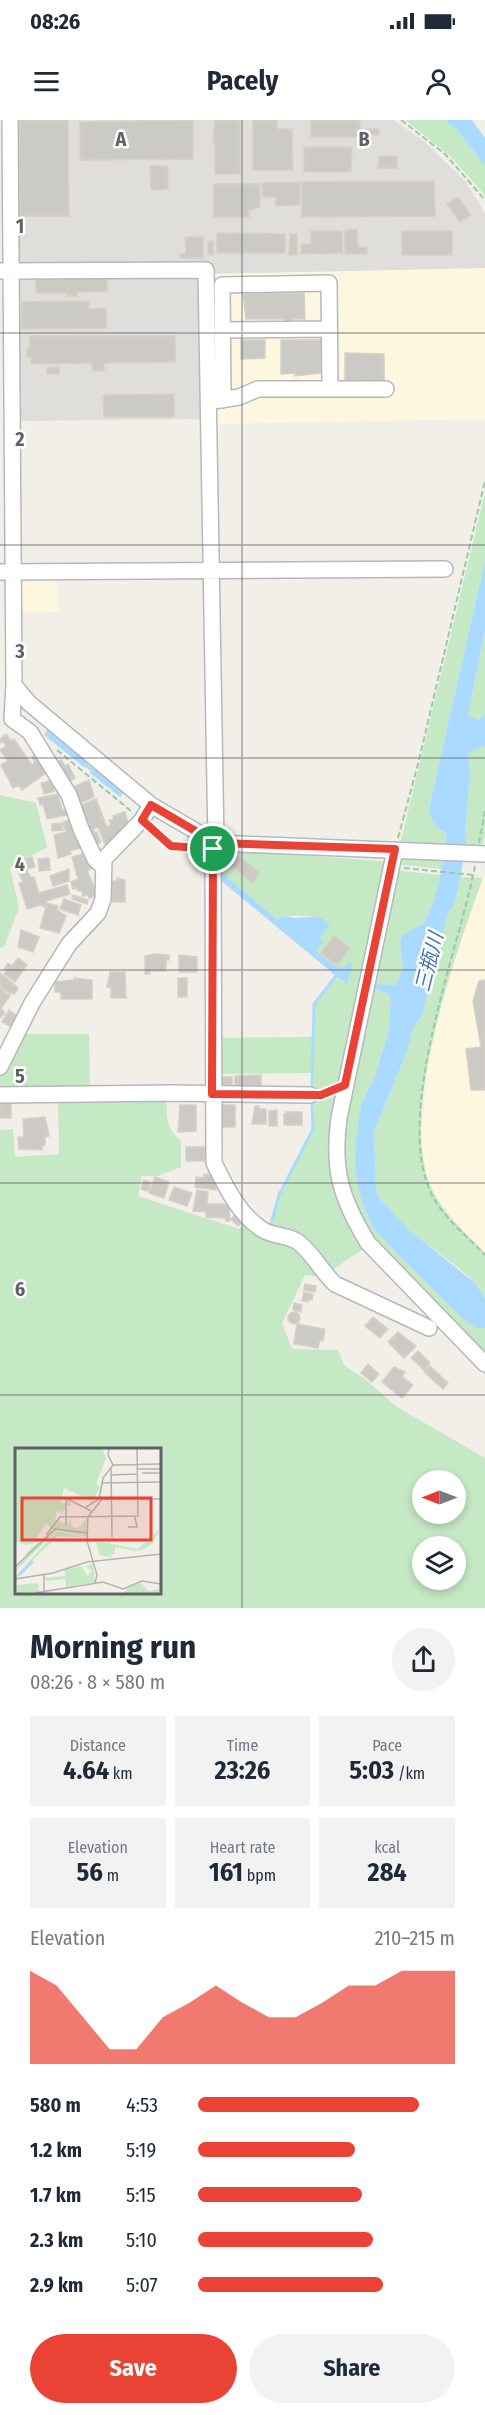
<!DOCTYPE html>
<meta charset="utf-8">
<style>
:root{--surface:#fff;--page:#f2f2f3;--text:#1f2937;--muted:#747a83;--accent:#ea4335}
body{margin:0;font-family:"Fira Sans Condensed","Noto Sans JP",sans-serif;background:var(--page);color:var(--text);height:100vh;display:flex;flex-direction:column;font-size:22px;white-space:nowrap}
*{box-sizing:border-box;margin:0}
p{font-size:20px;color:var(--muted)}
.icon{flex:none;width:33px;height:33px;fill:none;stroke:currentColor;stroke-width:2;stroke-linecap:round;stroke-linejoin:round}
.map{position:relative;height:1488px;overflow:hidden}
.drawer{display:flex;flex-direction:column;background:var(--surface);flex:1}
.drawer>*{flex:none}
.needle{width:39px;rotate:270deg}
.fabs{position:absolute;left:412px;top:1350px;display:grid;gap:12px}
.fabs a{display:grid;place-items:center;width:54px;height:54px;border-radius:50%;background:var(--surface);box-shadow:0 3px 9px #0003;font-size:30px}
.pin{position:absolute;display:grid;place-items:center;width:51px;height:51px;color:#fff;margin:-26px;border:3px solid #fff;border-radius:50%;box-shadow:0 2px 6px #0007}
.round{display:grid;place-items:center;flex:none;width:63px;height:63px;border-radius:32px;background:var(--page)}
.head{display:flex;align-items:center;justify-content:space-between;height:102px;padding:0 30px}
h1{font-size:33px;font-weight:700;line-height:45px}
.metrics{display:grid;grid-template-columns:repeat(3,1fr);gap:9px;height:102px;padding:6px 30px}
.metrics div{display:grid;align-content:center;border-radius:0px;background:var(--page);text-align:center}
.metrics b{font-size:26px;font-weight:700}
.metrics small{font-size:16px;font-weight:400}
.metrics p{font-size:16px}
.chart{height:168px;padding:12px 30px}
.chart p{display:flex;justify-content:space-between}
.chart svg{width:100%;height:108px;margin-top:6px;fill:var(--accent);opacity:.7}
.primary-button{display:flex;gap:12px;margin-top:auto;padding:12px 30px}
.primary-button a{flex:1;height:69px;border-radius:36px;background:var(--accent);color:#fff;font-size:24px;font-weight:700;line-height:69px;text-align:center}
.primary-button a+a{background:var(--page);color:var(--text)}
ul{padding:0 30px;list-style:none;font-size:20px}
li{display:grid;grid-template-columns:96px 72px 1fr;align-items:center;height:45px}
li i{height:15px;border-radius:8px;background:var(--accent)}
.status{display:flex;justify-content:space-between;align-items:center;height:42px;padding:0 30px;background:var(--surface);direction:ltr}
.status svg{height:16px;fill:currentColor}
header{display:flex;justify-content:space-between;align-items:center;height:78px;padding:0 30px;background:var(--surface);font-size:27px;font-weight:700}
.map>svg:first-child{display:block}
.commercial{fill:#fef7e0}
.industrial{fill:#e0deda}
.green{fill:#c5e8c5;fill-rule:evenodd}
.water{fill:#aadaff}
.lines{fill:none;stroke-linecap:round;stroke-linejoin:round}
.stream{stroke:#aadaff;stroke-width:3}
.river{stroke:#aadaff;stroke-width:20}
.building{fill:#cccac5;stroke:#d6d1c6;stroke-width:1.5}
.minor-casing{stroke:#b5b8bc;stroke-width:18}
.path{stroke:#9cc7a9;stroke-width:2;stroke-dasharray:6 3;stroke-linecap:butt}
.minor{stroke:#fff;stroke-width:15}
.route-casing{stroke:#fff;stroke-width:12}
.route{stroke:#ea4335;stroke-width:8}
.grid{fill:none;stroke:#5f6368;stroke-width:1.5;stroke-opacity:0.55}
.labels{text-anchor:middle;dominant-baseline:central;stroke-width:5;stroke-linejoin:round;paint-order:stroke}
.water-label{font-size:20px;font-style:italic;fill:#4174aa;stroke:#fff}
.inset-river{fill:none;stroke:#aadaff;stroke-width:3}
.inset-road{fill:none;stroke:#b3b3b1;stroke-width:1.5}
.view{fill:#ea4335;fill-opacity:0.15;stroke:#ea4335;stroke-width:3}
.inset-edge{fill:none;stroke:#5f6368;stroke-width:3}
.grid-label{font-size:20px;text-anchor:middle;font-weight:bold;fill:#5f6368;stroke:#fff;stroke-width:5;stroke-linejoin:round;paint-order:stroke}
</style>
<div class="status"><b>08:26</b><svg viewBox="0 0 49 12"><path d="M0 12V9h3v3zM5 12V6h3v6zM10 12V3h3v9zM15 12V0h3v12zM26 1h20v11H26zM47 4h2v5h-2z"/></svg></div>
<header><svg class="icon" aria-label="menu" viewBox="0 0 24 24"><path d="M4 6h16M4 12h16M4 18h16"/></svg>Pacely<svg class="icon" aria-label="person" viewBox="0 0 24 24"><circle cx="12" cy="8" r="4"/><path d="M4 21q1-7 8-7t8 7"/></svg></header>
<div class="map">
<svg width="485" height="1488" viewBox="0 0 485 1488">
<rect width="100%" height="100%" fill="#f1efe8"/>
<path class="commercial" d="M 485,148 L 485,299 L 214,304 L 208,154 Z
M 19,456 L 57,456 L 58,492 L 19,493 Z
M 485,757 L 485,1133 L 463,1110 L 436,1077 L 426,1055 L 421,1015 L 427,949 L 440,891 L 457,833 L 483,758 Z"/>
<path class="industrial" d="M 16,0 L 394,0 L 425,22 L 466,62 L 485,93 L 485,148 L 202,154 L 201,299 L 18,301 Z"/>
<path class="green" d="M 405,0 L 445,0 L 458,11 L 485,46 L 485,75 L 449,35 Z
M 485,373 L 485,441 L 428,691 L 436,707 L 446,713 L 447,727 L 400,725 Z
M 485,510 L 485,593 L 479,600 L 468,597 Z
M 485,626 L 485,714 L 483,725 L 464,728 L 470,652 L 468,634 L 471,631 Z
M 0,675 L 36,683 L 47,727 L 10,748 L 19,788 L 4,827 L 0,828 Z
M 224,730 L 381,741 L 389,745 L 333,1028 L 366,1127 L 331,1151 L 270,1111 L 273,1095 L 281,1073 L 314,1010 L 314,953 L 215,954 L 215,918 L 314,917 L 315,884 L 336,857 L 347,865 L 342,849 L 337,849 L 315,831 L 319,818 L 319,796 L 283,796 L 279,801 L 217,749 Z
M 396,736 L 443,738 L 442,749 L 394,744 Z
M 393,750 L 441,755 L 437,774 L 424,803 L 402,815 L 400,821 L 403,848 L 396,865 L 376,864 L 375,869 L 388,874 L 391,880 L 388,914 L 374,958 L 361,984 L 355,1050 L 358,1067 L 363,1085 L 373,1107 L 391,1128 L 467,1203 L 485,1208 L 485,1255 L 366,1116 L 344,1068 L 342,1005 Z
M 460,757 L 483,758 C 456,833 399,989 430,1065 C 441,1092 465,1113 485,1133 L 485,1178 L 475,1163 L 461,1150 L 409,1110 L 379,1078 L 376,1069 L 374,1012 L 408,929 L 413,908 L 422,896 L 448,792 Z
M 18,914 L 89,914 L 90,972 L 0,973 L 0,951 Z
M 58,977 L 167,978 C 166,996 166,1009 181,1021 L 181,1047 L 158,1056 L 142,1056 L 138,1076 L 239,1109 L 247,1101 L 290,1121 L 322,1157 L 305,1155 L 282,1203 L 292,1229 L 338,1230 L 344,1245 L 366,1260 L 397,1287 L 485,1338 L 485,1488 L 0,1488 L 0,1010 L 13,1009 L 15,1037 L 59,1034 ZM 16,1329 L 159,1329 L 159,1472 L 16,1472 ZM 423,1360 L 456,1360 L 456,1394 L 423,1394 ZM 423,1426 L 456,1426 L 456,1460 L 423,1460 Z"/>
<path class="water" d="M 445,0 L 472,0 L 485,18 L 485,46 L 458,11 Z
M 485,441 L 485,510 L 468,596 L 479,600 L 485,593 L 485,626 L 471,631 L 468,634 L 470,652 L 464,728 L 447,727 L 446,713 L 436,707 L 428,692 Z
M 48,609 L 89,642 L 85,648 L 44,615 Z
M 95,647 L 124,671 L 120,677 L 90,653 Z
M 217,749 L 278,800 L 283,796 L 296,798 L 318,796 L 330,805 L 320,818 L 323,822 L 316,831 L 337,848 L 339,846 L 342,849 L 350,842 L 352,845 L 347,865 L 213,754 Z
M 441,755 L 460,757 L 448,792 L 422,896 L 413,908 L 408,929 L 374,1012 L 376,1069 L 379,1078 L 409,1110 L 475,1163 L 485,1178 L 485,1208 L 479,1208 L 467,1203 L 391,1128 L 373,1107 L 363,1085 L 358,1067 L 355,1050 L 356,1021 L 361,984 L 374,958 L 388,914 L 391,880 L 388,874 L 375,869 L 376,864 L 396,865 L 403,848 L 400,821 L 402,815 L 424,803 L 437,774 Z"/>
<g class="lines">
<path class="stream" d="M 83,643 L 95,652
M 312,970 L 314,884 L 336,856
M 270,1107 L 279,1075 L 313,1009 L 312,981"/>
<path class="river" d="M 444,782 L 450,759 L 456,723"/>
</g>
<path class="building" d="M 19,0 L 68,0 L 69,96 L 20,96 Z
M 193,0 L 193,39 L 80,40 L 80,2 Z
M 215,0 L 240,0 L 240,54 L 215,54 L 215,23 L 213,23 Z
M 253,0 L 277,0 L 277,9 L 292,9 L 293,50 L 253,50 Z
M 311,0 L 360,0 L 360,17 L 311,17 Z
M 368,9 L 379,9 L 379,15 L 368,15 Z
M 304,27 L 352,27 L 351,52 L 304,52 Z
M 379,36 L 397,36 L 397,48 L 378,48 Z
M 150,46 L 168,46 L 168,69 L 151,70 Z
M 434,61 L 435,96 L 302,97 L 302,62 Z
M 300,62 L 300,85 L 276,86 L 276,77 L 263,77 L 262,63 Z
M 214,64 L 260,64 L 260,87 L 249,90 L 249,97 L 214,97 Z
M 458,77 L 471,95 L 460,102 L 447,84 Z
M 357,109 L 358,127 L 367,127 L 367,134 L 345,134 L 345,110 Z
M 311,111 L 342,111 L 343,133 L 301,134 L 301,124 L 311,124 Z
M 402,111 L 452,111 L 452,135 L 402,135 Z
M 217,113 L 285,114 L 285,133 L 217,133 Z
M 290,114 L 297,114 L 297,135 L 289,135 Z
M 185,117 L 203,117 L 203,138 L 180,138 L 180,134 L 186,134 Z
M 208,121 L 213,121 L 213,135 L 208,135 Z
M 107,156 L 107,171 L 77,172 L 77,176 L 67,176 L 67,173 L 36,173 L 36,157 Z
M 304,173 L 305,199 L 293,199 L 293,202 L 285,202 L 285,199 L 246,199 L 243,174 Z
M 89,181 L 89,189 L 106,188 L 106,208 L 22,209 L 22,182 Z
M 30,216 L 175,216 L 175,242 L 104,243 L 104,251 L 92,251 L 92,243 L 31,244 L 31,237 L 27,237 L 27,228 L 30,228 Z
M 241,220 L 265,220 L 265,238 L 241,239 Z
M 281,220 L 321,220 L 321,253 L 295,256 L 295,253 L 281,254 Z
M 345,233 L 384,234 L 384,261 L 345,260 Z
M 59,247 L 59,254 L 47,254 L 47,248 Z
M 174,274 L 174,297 L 104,297 L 103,275 Z
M 6,614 L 11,621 L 14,619 L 32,645 L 35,642 L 32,637 L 38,633 L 50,650 L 22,670 L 18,665 L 13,668 L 1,645 L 8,641 L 0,630 L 6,626 L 3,621 L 0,623 L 0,619 Z
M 61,640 L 65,646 L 68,644 L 75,658 L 68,663 L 56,644 Z
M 54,660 L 55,671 L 44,674 L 41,663 Z
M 89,660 L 94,677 L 78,684 L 71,668 Z
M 58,674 L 62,690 L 71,688 L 72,694 L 47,699 L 43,684 L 40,685 L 38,678 Z
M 96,679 L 107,707 L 111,705 L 109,700 L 114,699 L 113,696 L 125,692 L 129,706 L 118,718 L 105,724 L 98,707 L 93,709 L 95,713 L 97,712 L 101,722 L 95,725 L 79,686 Z
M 74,699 L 81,728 L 70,731 L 71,734 L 58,738 L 54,715 L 66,712 L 63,702 Z
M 62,703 L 63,710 L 52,711 L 52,704 Z
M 89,732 L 95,747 L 87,751 L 98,775 L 89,778 L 88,775 L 83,776 L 82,771 L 78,771 L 76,768 L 73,769 L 71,762 L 78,759 L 72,737 Z
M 237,735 L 260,753 L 252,763 L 229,744 Z
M 32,737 L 35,747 L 27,749 L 30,757 L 34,757 L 39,773 L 67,765 L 70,774 L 46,781 L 45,787 L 40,785 L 27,789 L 19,763 L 23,762 L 17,750 L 22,748 L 20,741 Z
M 49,738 L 50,750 L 39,751 L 38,739 Z
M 69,749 L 69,761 L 53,766 L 50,756 Z
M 117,758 L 125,760 L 125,782 L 111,782 L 110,761 L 117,761 Z
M 73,775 L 88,780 L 87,784 L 72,779 Z
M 64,779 L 81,785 L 78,795 L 60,789 Z
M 47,783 L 58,786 L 57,790 L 66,796 L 59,813 L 40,808 Z
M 21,810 L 39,817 L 33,832 L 18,827 Z
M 334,816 L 350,828 L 337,845 L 321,833 Z
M 154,834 L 169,835 L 169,840 L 166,840 L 166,851 L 150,851 L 150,854 L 145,854 L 145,836 Z
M 179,835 L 197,837 L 197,852 L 179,852 Z
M 18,838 L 27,845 L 15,862 L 4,854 L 6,851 L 4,849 L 8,843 L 12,846 Z
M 110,852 L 125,852 L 126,878 L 111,878 L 111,867 L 107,867 Z
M 0,853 L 16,866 L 18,869 L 14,874 L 12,872 L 11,874 L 0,866 Z
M 74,858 L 92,860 L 92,879 L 61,879 L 61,872 L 55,872 L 55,862 L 74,860 Z
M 178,858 L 187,858 L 187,877 L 178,877 Z
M 485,860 L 485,970 L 471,970 L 466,929 L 481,927 L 473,881 L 479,861 Z
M 0,868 L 10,876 L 1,888 L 5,893 L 0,898 Z
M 9,890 L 19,897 L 13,908 L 2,902 Z
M 261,955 L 261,966 L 248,966 L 248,968 L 235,971 L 235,956 Z
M 221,957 L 232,957 L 232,970 L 221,970 Z
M 0,981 L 11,981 L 11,998 L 0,998 Z
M 180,985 L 196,985 L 196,1011 L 178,1012 Z
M 220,985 L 235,985 L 235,1007 L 220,1007 Z
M 255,986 L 259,986 L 259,989 L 266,989 L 266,1004 L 252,1004 Z
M 277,990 L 277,1006 L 269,1006 L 269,991 Z
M 286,992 L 302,992 L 302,1005 L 284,1005 L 284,994 L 286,994 Z
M 45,997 L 49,1016 L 45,1017 L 45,1025 L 42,1026 L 42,1030 L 19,1029 L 18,1017 L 24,1017 L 23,999 Z
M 186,1027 L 205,1027 L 205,1041 L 186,1041 Z
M 204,1054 L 214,1055 L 213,1060 L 217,1061 L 216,1070 L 195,1067 L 196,1057 L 204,1058 Z
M 155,1057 L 169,1062 L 164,1078 L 149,1073 Z
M 144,1060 L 151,1062 L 148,1071 L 141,1069 Z
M 174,1067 L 192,1073 L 187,1086 L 169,1080 Z
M 197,1070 L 208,1072 L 207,1084 L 229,1084 L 230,1101 L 226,1101 L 225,1098 L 206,1097 L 206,1092 L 193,1091 Z
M 237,1093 L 244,1100 L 238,1106 L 231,1099 Z
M 305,1164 L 316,1166 L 315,1172 L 304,1170 Z
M 304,1172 L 313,1174 L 312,1180 L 309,1179 L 308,1182 L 302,1181 Z
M 294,1183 L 302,1185 L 301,1192 L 293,1190 Z
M288 1198a6 6 0 1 1 12 0a6 6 0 1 1-12 0Z
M 373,1197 L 388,1209 L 380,1218 L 365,1206 Z
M 297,1204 L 325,1209 L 323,1221 L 320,1220 L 318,1228 L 294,1224 Z
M 398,1212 L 416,1226 L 404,1238 L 388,1222 Z
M 418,1231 L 430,1243 L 424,1250 L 411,1238 Z
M 368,1244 L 379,1254 L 372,1262 L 361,1253 Z
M 430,1246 L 448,1263 L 443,1269 L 424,1252 Z
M 394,1247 L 405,1252 L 402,1256 L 413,1265 L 402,1278 L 382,1262 Z"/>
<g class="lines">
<g class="minor-casing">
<path id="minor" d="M 10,0 L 14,565 L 12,599
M 0,151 L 206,150 L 216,723 L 213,730 L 214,1043 C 226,1067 239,1095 263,1110 C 273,1116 288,1115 298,1122 C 313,1133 321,1151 335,1164 L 429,1208
M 222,210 L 329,209
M 223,280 L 222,165 L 329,163 L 330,269
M 213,281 L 239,277 L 258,269 L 386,269
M 0,452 L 445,449
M 14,565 L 29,583 L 151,685 L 216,723 L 485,734
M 12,599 L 30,612 L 69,675 L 81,709 L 95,739 L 102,746
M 395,730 L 339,998 C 332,1050 341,1079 368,1123 L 485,1244
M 0,947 L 32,883 L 69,824 L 98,793 L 103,779 L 104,739 L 142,700 L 151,685
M 0,975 L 172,973 L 310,975"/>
</g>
<path class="path" d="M 401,0 L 445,34 L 485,80
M 57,630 L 131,691
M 151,709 L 171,726 L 199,728
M 398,718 L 418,644 L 485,361
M 479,723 L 485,691
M 475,746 C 459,830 391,999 433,1077 C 445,1099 468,1117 485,1135
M 404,748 L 473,755
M 321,974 L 333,970"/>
<use href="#minor" class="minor"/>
</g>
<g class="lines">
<g class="route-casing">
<path id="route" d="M 151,685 L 216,723 L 395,729 L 345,965 L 321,975 L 212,974 L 213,729 L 171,726 L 142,700 Z"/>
</g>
<use href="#route" class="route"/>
</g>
<path class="grid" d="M 242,0 L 242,1488M 0,213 L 485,213M 0,425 L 485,425M 0,638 L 485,638M 0,850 L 485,850M 0,1063 L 485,1063M 0,1275 L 485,1275"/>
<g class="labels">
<g class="water-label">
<text transform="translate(429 842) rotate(-76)">三瓶川</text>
</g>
</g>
<g transform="translate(15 1328)">
<rect width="146" height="146" fill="#f1efe8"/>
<path d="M 0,0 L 87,0 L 91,10 L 81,35 L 85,39 L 77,53 L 49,40 L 46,55 L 51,55 L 51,50 L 56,52 L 56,58 L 51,58 L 47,66 L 42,62 L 40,71 L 53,77 L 56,69 L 56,77 L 62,81 L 72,70 L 72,89 L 42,82 L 0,123 L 14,102 L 38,82 L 31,75 L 18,96 L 10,97 L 0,93 ZM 145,80 L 138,95 L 129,101 L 119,103 L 100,99 L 100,106 L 95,107 L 98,110 L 85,107 L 81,94 L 73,91 L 123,101 ZM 42,83 L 72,90 L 43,88 L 5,124 L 6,128 L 0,129 ZM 78,116 L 80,134 L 51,139 L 50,131 L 31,133 L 30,130 L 51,128 L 49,122 L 66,118 L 72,128 L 77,123 L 70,118 ZM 23,135 L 24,144 L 2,145 L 1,137 ZM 126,135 L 134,143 L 145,141 L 145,145 L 109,145 L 113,139 Z" fill="#c5e8c5"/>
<path class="inset-river" d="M 5,126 L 18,113"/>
<path class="inset-road" d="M 94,0 L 93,7 L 98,17M 98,17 L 146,16M 96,20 L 97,89M 123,21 L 146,21M 127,25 L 146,25M 96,27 L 123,26M 86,35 L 146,34M 85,51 L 146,51M 71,59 L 84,51 L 88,30 L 98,17M 51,77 L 51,50 L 76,63M 113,79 L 122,79 L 120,69M 31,87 L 45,69 L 123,68 L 122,0M 0,119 L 40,81 L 73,85M 29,126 L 29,145M 0,131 L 38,125 L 72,114 L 146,106M 80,135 L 82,127 L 72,93 L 73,69 L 87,51M 20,145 L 88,134 L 108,141 L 127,133 L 146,136"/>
<path class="view" d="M 7,50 L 136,50 L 136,92 L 7,92 Z"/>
<rect width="146" height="146" class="inset-edge"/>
</g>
<g class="grid-label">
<text x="121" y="26">A</text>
<text x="364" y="26">B</text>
<text x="20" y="113">1</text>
<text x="20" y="326">2</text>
<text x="20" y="538">3</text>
<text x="20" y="751">4</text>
<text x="20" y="963">5</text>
<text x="20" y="1176">6</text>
</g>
</svg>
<div class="fabs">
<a><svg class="needle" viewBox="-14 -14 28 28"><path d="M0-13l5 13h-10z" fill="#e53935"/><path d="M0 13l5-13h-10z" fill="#747a83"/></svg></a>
<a><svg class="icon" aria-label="layers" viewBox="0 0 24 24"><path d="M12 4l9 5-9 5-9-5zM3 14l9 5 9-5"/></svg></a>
</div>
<div class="pin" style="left:213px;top:729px;background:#1e9e55"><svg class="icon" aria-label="arrive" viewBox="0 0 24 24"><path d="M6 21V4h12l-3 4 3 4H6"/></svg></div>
</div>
<section class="drawer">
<div class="head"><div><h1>Morning run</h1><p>08:26 · 8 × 580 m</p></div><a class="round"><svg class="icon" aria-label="share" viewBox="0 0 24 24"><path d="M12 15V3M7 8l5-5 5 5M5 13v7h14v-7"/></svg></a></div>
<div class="metrics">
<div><p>Distance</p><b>4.64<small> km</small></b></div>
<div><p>Time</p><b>23:26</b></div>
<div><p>Pace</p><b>5:03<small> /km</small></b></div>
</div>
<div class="metrics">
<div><p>Elevation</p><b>56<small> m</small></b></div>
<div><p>Heart rate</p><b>161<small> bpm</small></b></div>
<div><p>kcal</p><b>284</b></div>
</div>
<div class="chart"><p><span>Elevation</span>210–215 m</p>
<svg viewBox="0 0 160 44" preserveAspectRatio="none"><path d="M0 44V6L10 12L20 25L30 38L40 38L50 25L60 19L70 12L80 19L90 25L100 25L110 19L120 12L130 12L140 6L150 6L160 6V44z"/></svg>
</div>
<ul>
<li><b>580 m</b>4:53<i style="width:86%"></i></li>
<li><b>1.2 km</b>5:19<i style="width:61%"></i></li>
<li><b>1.7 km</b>5:15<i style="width:64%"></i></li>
<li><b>2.3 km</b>5:10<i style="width:68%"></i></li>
<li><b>2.9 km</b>5:07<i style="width:72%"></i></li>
</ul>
<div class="primary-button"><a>Save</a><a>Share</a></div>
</section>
